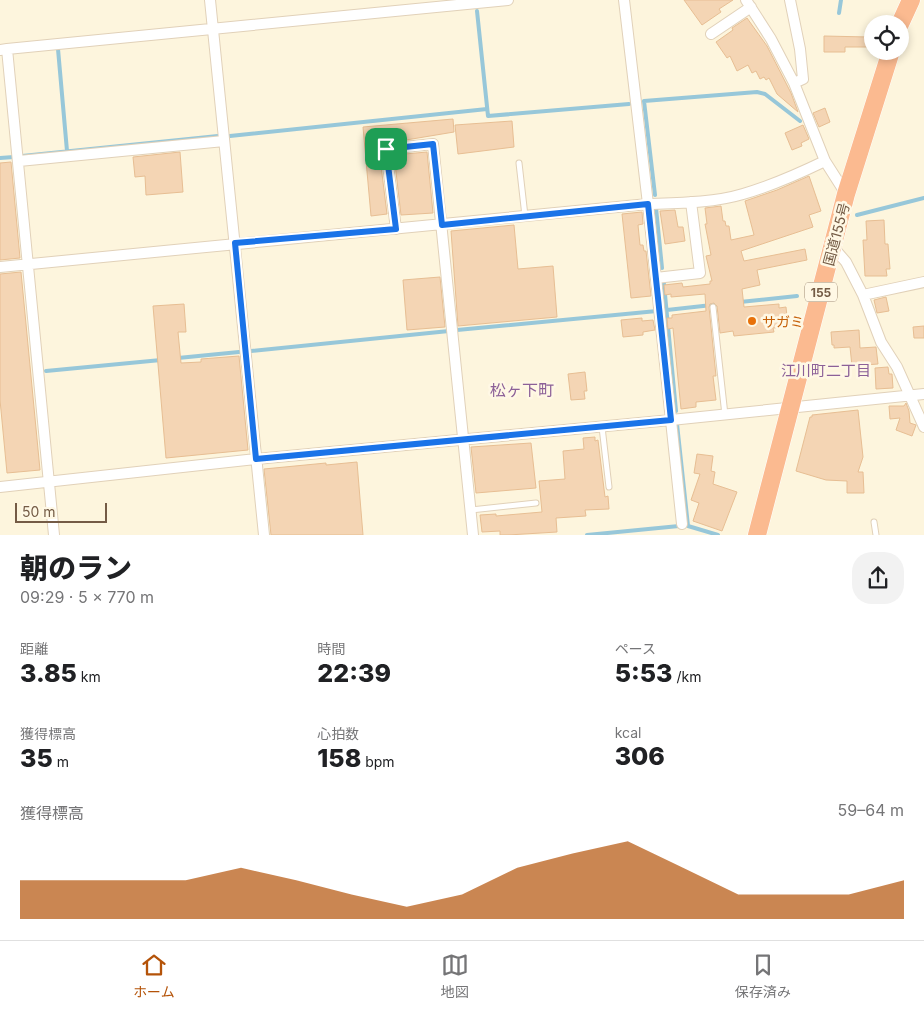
<!DOCTYPE html>
<html lang="ja">
<meta charset="utf-8">
<style>
:root{--surface:#fff;--page:#f2f2f2;--text:#202124;--muted:#757577;--line:#e0e0e0;--accent:#b45309}
body{margin:0;font-family:Inter,"Noto Sans JP",sans-serif;background:var(--page);color:var(--text);height:100vh;display:flex;flex-direction:column;font-size:19px;white-space:nowrap}
*{box-sizing:border-box;margin:0}
p{font-size:16px;color:var(--muted)}
.icon{flex:none;width:28px;height:28px;fill:none;stroke:currentColor;stroke-width:2;stroke-linecap:round;stroke-linejoin:round}
.map{position:relative;height:535px;overflow:hidden}
.sheet{display:flex;flex-direction:column;background:var(--surface);flex:1}
.sheet>*{flex:none}
.tools{position:absolute;left:864px;top:15px;display:grid;gap:10px}
.tools a{display:grid;place-items:center;width:45px;height:45px;border-radius:50%;background:var(--surface);box-shadow:0 2px 8px #0003;font-size:25px}
.scale{position:absolute;left:15px;bottom:12px;width:92px;box-sizing:border-box;padding-left:5px;border:2px solid #745b45;border-top:0;font-size:14px;line-height:18px;white-space:nowrap;color:#745b45;-webkit-text-stroke:4px #fff8e5;paint-order:stroke}
.pin{position:absolute;display:grid;place-items:center;width:42px;height:42px;color:#fff;margin:-21px;border-radius:10px;box-shadow:0 2px 8px #0006}
.round{display:grid;place-items:center;flex:none;width:52px;height:52px;border-radius:20px;background:var(--page)}
.headline{display:flex;align-items:center;justify-content:space-between;height:85px;padding:0 20px}
h1{font-size:28px;font-weight:800;line-height:38px}
.metrics{display:grid;grid-template-columns:repeat(3,1fr);gap:8px;height:85px;padding:5px 20px}
.metrics div{display:grid;align-content:center}
.metrics b{font-size:25px;font-weight:800}
.metrics small{font-size:14px;font-weight:400}
.metrics p{font-size:14px}
.chart{height:140px;padding:10px 20px}
.chart p{display:flex;justify-content:space-between}
.chart svg{width:100%;height:90px;margin-top:5px;fill:var(--accent);opacity:.7}
.menu{display:flex;justify-content:space-around;align-items:center;height:70px;border-top:1px solid var(--line);background:var(--surface);font-size:14px;color:var(--muted)}
.menu a{display:grid;justify-items:center;gap:2px}
.menu .on{color:var(--accent)}
.map>svg:first-child{display:block}
.lines{fill:none;stroke-linecap:round;stroke-linejoin:round}
.stream{stroke:#97c7d9;stroke-width:4}
.building{fill:#f4d5b4;stroke:#e7be93}
.lane-casing{stroke:#e1d1b9;stroke-width:7}
.street-casing{stroke:#e1d1b9;stroke-width:12}
.highway-casing{stroke:#fff;stroke-width:19}
.lane{stroke:#fff;stroke-width:5}
.street{stroke:#fff;stroke-width:10}
.highway{stroke:#fbba90;stroke-width:18}
.route-casing{stroke:#fff;stroke-width:10}
.route{stroke:#1a73e8;stroke-width:6}
.food-dot{fill:#e8710a;stroke:#fff8e5;stroke-width:2}
.labels{text-anchor:middle;dominant-baseline:central;stroke-width:5;stroke-linejoin:round;paint-order:stroke}
.shield{fill:#fff8e5;stroke:#9e8a75;stroke-width:1}
.shield-label{font-size:12px;font-weight:bold;fill:#745b45}
.street-label{font-size:14px;fill:#745b45;stroke:#fff8e5}
.food-label{font-size:14px;fill:#c56008;stroke:#fff8e5;text-anchor:start}
.neighbourhood-label{font-size:15px;fill:#8c6098;stroke:#fff8e5}
.quarter-label{font-size:16px;fill:#8c6098;stroke:#fff8e5}
</style>
<div class="map">
<svg width="924" height="535" viewBox="0 0 924 535">
<rect width="100%" height="100%" fill="#fdf5dd"/>
<g class="lines">
<path class="stream" d="M 477,11 L 488,116 L 629,104
M 839,13 L 841,0
M 58,49 L 67,151
M 230,136 L 487,109
M 22,156 L 218,136
M 0,158 L 14,157
M 655,195 L 644,101 L 757,92 L 765,94 L 800,121
M 656,208 L 662,268
M 857,215 L 924,198
M 664,284 L 676,411
M 740,302 L 797,296
M 667,310 L 721,304
M 457,330 L 657,311
M 251,351 L 449,331
M 178,358 L 239,352
M 46,371 L 161,360
M 677,424 L 688,526 L 718,535
M 587,535 L 679,526"/>
</g>
<path class="building" d="M 684,0 L 733,0 L 719,9 L 721,12 L 702,25 Z
M 747,18 L 767,46 L 791,93 L 798,112 L 777,94 L 769,78 L 766,80 L 764,77 L 760,79 L 756,71 L 752,73 L 748,65 L 737,71 L 730,56 L 727,58 L 716,42 L 733,30 L 732,28 Z
M 824,36 L 868,37 L 868,47 L 845,47 L 845,52 L 824,52 Z
M 825,108 L 830,122 L 819,127 L 813,113 Z
M 453,119 L 454,132 L 382,144 L 379,150 L 387,214 L 371,216 L 363,127 Z
M 512,121 L 514,147 L 458,154 L 455,125 Z
M 803,125 L 809,139 L 801,143 L 802,146 L 792,150 L 785,133 Z
M 180,152 L 183,192 L 146,195 L 145,176 L 135,177 L 133,157 Z
M 427,152 L 433,213 L 401,215 L 394,155 Z
M 11,162 L 20,258 L 0,260 L 0,163 Z
M 809,176 L 821,211 L 809,215 L 813,227 L 741,251 L 744,261 L 805,249 L 807,260 L 757,270 L 760,285 L 742,289 L 744,307 L 779,304 L 779,308 L 786,307 L 788,327 L 773,328 L 774,332 L 734,336 L 733,331 L 720,333 L 717,306 L 714,303 L 710,304 L 709,307 L 716,376 L 713,376 L 716,400 L 696,402 L 696,407 L 681,409 L 673,328 L 668,329 L 667,318 L 672,318 L 672,315 L 706,311 L 705,294 L 671,297 L 671,294 L 665,295 L 664,285 L 682,283 L 683,287 L 710,284 L 710,281 L 712,281 L 706,256 L 711,255 L 705,224 L 707,224 L 705,208 L 721,206 L 723,221 L 725,221 L 726,226 L 729,226 L 731,240 L 754,235 L 745,201 L 777,190 Z
M 675,210 L 678,227 L 683,227 L 685,241 L 665,244 L 660,211 Z
M 642,212 L 643,224 L 638,225 L 640,245 L 643,245 L 644,251 L 646,251 L 651,296 L 631,298 L 622,214 Z
M 884,220 L 885,244 L 888,244 L 890,269 L 886,269 L 887,276 L 865,276 L 863,240 L 867,240 L 866,221 Z
M 514,225 L 518,269 L 553,266 L 557,317 L 458,326 L 451,231 Z
M 21,272 L 40,470 L 7,473 L 0,400 L 0,274 Z
M 440,277 L 445,327 L 407,330 L 403,280 Z
M 886,297 L 889,311 L 877,313 L 874,300 Z
M 184,304 L 186,332 L 178,332 L 181,363 L 201,362 L 201,359 L 239,356 L 248,450 L 166,458 L 153,306 Z
M 642,318 L 642,321 L 653,320 L 655,330 L 643,332 L 643,335 L 623,337 L 621,320 Z
M 924,326 L 924,338 L 914,338 L 913,327 Z
M 859,330 L 860,348 L 876,347 L 878,364 L 852,366 L 850,347 L 834,348 L 834,345 L 832,345 L 831,332 Z
M 888,367 L 889,374 L 892,374 L 893,388 L 876,389 L 875,368 Z
M 585,372 L 587,391 L 584,391 L 585,399 L 571,400 L 568,374 Z
M 906,403 L 909,411 L 910,423 L 916,425 L 912,436 L 896,430 L 900,418 L 890,419 L 889,406 L 904,406 Z
M 858,410 L 863,457 L 858,472 L 863,472 L 864,493 L 847,493 L 847,481 L 826,480 L 796,471 L 810,417 L 812,417 L 812,415 Z
M 595,437 L 595,441 L 598,440 L 605,497 L 608,496 L 609,509 L 585,510 L 586,516 L 556,518 L 557,532 L 508,535 L 500,535 L 500,531 L 482,532 L 480,515 L 496,514 L 496,516 L 542,512 L 539,481 L 565,479 L 563,451 L 584,449 L 583,438 Z
M 531,443 L 536,488 L 476,493 L 471,447 Z
M 697,454 L 713,456 L 711,471 L 715,472 L 713,484 L 737,492 L 722,531 L 693,521 L 699,503 L 691,500 L 700,474 L 694,473 Z
M 357,462 L 363,535 L 271,535 L 264,469 L 326,463 L 326,465 Z"/>
<g class="lines">
<g class="lane-casing">
<path id="lane" d="M 519,163 L 525,216
M 713,307 L 725,415
M 602,427 L 609,487
M 471,510 L 536,503
M 874,522 L 876,535"/>
</g>
<g class="street-casing">
<path id="street" d="M 210,0 L 264,535
M 624,0 L 648,204 L 682,524
M 746,0 L 771,39 L 794,83 L 825,161 L 846,194
M 790,0 L 800,49 L 803,79 L 794,83
M 711,34 L 751,7
M 7,49 L 508,0
M 0,50 L 7,49 L 54,535
M 19,161 L 224,141
M 396,229 L 386,149 L 433,144 L 473,535
M 833,247 L 846,262 L 863,295 L 881,342 L 897,367 L 924,427
M 0,267 L 648,204 C 679,203 713,203 743,194 C 771,186 798,174 825,161
M 656,278 L 700,273 L 691,202
M 863,295 L 924,282
M 0,487 L 256,459 L 671,420 L 924,394"/>
</g>
<g class="highway-casing">
<path id="highway" d="M 900,24 L 911,0
M 757,535 L 846,194 L 891,51"/>
</g>
<use href="#lane" class="lane"/>
<use href="#street" class="street"/>
<use href="#highway" class="highway"/>
</g>
<g class="lines">
<g class="route-casing">
<path id="route" d="M 433,144 L 442,225 L 648,204 L 671,420 L 256,459 L 235,243 L 396,229 L 386,149 Z"/>
</g>
<use href="#route" class="route"/>
</g>
<circle class="food-dot" cx="752" cy="321" r="5"/>
<g class="labels">
<rect class="shield" x="805" y="282.5" width="32" height="19" rx="4"/>
<g class="shield-label">
<text x="821" y="292">155</text>
</g>
<g class="street-label">
<text transform="translate(836 234) rotate(-75)">国道155号</text>
</g>
<g class="food-label">
<text x="762" y="321">サガミ</text>
</g>
<g class="neighbourhood-label">
<text x="826" y="370">江川町二丁目</text>
</g>
<g class="quarter-label">
<text x="522" y="390">松ヶ下町</text>
</g>
</g>
</svg>
<div class="tools">
<a><svg class="icon" aria-label="locate" viewBox="0 0 24 24"><circle cx="12" cy="12" r="6"/><path d="M12 2v4M12 18v4M2 12h4M18 12h4"/></svg></a>
</div>
<div class="scale">50 m</div>
<div class="pin" style="left:386px;top:149px;background:#1e9e55"><svg class="icon" aria-label="arrive" viewBox="0 0 24 24"><path d="M6 21V4h12l-3 4 3 4H6"/></svg></div>
</div>
<section class="sheet">
<div class="headline"><div><h1>朝のラン</h1><p>09:29 · 5 × 770 m</p></div><a class="round"><svg class="icon" aria-label="share" viewBox="0 0 24 24"><path d="M12 15V3M7 8l5-5 5 5M5 13v7h14v-7"/></svg></a></div>
<div class="metrics">
<div><p>距離</p><b>3.85<small> km</small></b></div>
<div><p>時間</p><b>22:39</b></div>
<div><p>ペース</p><b>5:53<small> /km</small></b></div>
</div>
<div class="metrics">
<div><p>獲得標高</p><b>35<small> m</small></b></div>
<div><p>心拍数</p><b>158<small> bpm</small></b></div>
<div><p>kcal</p><b>306</b></div>
</div>
<div class="chart"><p><span>獲得標高</span>59–64 m</p>
<svg viewBox="0 0 160 44" preserveAspectRatio="none"><path d="M0 44V25L10 25L20 25L30 25L40 19L50 25L60 32L70 38L80 32L90 19L100 12L110 6L120 19L130 32L140 32L150 32L160 25V44z"/></svg>
</div>
</section>
<nav class="menu">
<a class="on"><svg class="icon" aria-label="home" viewBox="0 0 24 24"><path d="M3 11l9-7 9 7M6 9v11h12V9"/></svg>ホーム</a>
<a><svg class="icon" aria-label="map" viewBox="0 0 24 24"><path d="M3 6l6-2 6 2 6-2v14l-6 2-6-2-6 2zM9 4v14M15 6v14"/></svg>地図</a>
<a><svg class="icon" aria-label="saved" viewBox="0 0 24 24"><path d="M7 4h10v16l-5-4-5 4z"/></svg>保存済み</a>
</nav>
